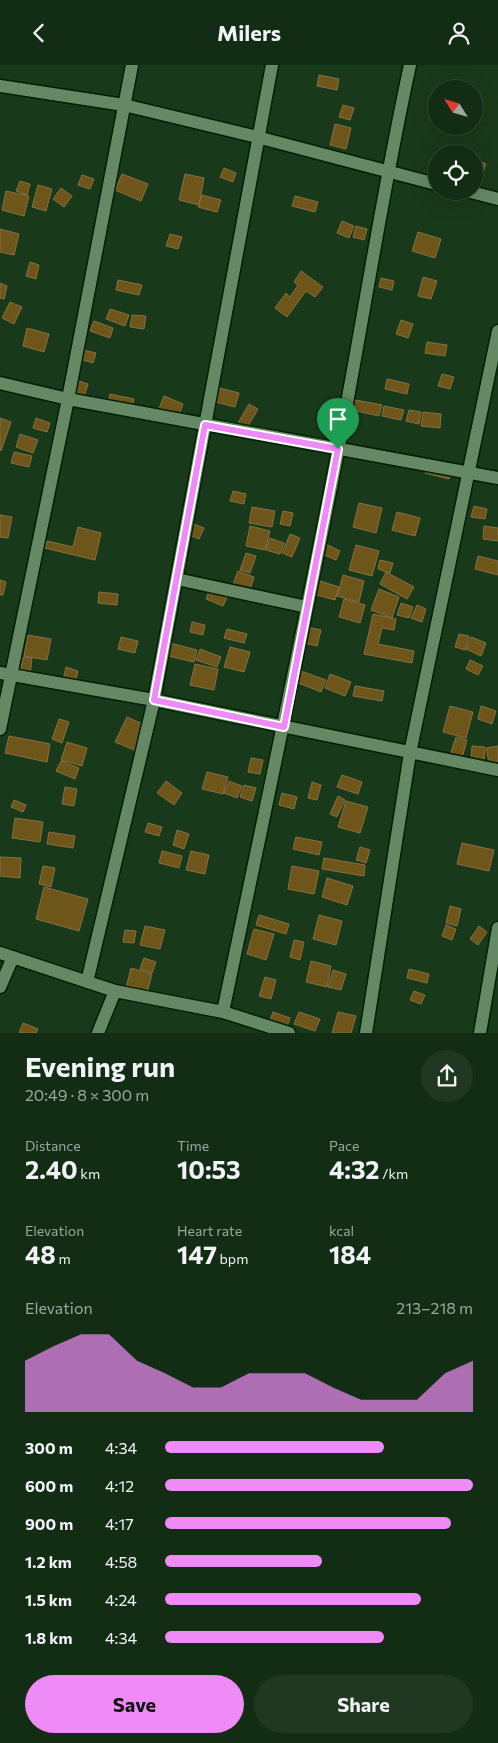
<!DOCTYPE html>
<meta charset="utf-8">
<style>
:root{--surface:#132c14;--page:#203822;--text:#f1f3f6;--muted:#9da7a0;--line:#324834;--accent:#ef8bf7}
body{margin:0;font-family:Commissioner,sans-serif;background:var(--page);color:var(--text);height:100vh;display:flex;flex-direction:column;font-size:19px;white-space:nowrap}
*{box-sizing:border-box;margin:0}
p{font-size:16px;color:var(--muted)}
.icon{flex:none;width:28px;height:28px;fill:none;stroke:currentColor;stroke-width:2;stroke-linecap:round;stroke-linejoin:round}
.map{position:relative;height:968px;overflow:hidden}
.side{display:flex;flex-direction:column;background:var(--surface);flex:1}
.side>*{flex:none}
.needle{width:32px;rotate:307deg}
.tools{position:absolute;left:428px;top:15px;display:grid;gap:10px}
.tools a{display:grid;place-items:center;width:55px;height:55px;border-radius:50%;background:var(--surface);box-shadow:0 5px 20px #0002,0 0 0 1px var(--line);font-size:25px}
.pin{position:absolute;display:grid;place-items:center;width:42px;height:42px;color:#fff;margin:-51px -21px;border-radius:50% 50% 50% 0;rotate:-45deg;box-shadow:0 0 5px #0007}
.pin .icon{rotate:45deg}
.round{display:grid;place-items:center;flex:none;width:52px;height:52px;border-radius:26px;background:var(--page)}
.headline{display:flex;align-items:center;justify-content:space-between;height:85px;padding:0 25px}
h1{font-size:28px;font-weight:700;line-height:38px}
.figures{display:grid;grid-template-columns:repeat(3,1fr);gap:8px;height:85px;padding:5px 25px}
.figures div{display:grid;align-content:center}
.figures b{font-size:25px;font-weight:700}
.figures small{font-size:14px;font-weight:400}
.figures p{font-size:14px}
.chart{height:140px;padding:10px 25px}
.chart p{display:flex;justify-content:space-between}
.chart svg{width:100%;height:90px;margin-top:5px;fill:var(--accent);opacity:.7}
.primary-button{display:flex;gap:10px;margin-top:auto;padding:10px 25px}
.primary-button a{flex:1;height:58px;border-radius:30px;background:var(--accent);color:#111;font-size:20px;font-weight:700;line-height:58px;text-align:center}
.primary-button a+a{background:var(--page);color:var(--text)}
ul{padding:0 25px;list-style:none;font-size:16px}
li{display:grid;grid-template-columns:80px 60px 1fr;align-items:center;height:38px}
li i{height:12px;border-radius:6px;background:var(--accent)}
header{display:flex;justify-content:space-between;align-items:center;height:65px;padding:0 25px;background:var(--surface);font-size:22px;font-weight:700}
.map>svg:first-child{display:block}
.building{fill:#6e551a;stroke:#867043}
.lines{fill:none;stroke-linecap:round;stroke-linejoin:round}
.minor-casing{stroke:#002003;stroke-width:15}
.minor{stroke:#658964;stroke-width:12}
.route-casing{stroke:#fff;stroke-width:10}
.route{stroke:#ef8bf7;stroke-width:6}
</style>
<header><svg class="icon" aria-label="back" viewBox="0 0 24 24"><path d="M15 5l-7 7 7 7"/></svg>Milers<svg class="icon" aria-label="person" viewBox="0 0 24 24"><circle cx="12" cy="8" r="4"/><path d="M4 21q1-7 8-7t8 7"/></svg></header>
<div class="map">
<svg width="498" height="968" viewBox="0 0 498 968">
<rect width="100%" height="100%" fill="#193a1a"/>
<path class="building" d="M 319,10 L 339,14 L 337,25 L 317,21 Z
M 343,40 L 354,43 L 350,55 L 339,52 Z
M 335,59 L 351,63 L 346,84 L 330,80 Z
M 479,96 L 486,99 L 478,120 L 474,118 L 474,107 Z
M 224,103 L 236,108 L 233,117 L 220,112 Z
M 122,109 L 148,119 L 141,136 L 115,125 Z
M 185,109 L 204,113 L 199,140 L 179,135 Z
M 82,110 L 94,114 L 90,124 L 78,120 Z
M 20,116 L 30,119 L 27,130 L 16,126 Z
M 38,120 L 52,124 L 46,146 L 32,142 Z
M 61,123 L 72,131 L 64,142 L 53,134 Z
M 6,126 L 29,131 L 24,151 L 2,145 Z
M 202,130 L 221,135 L 217,147 L 198,142 Z
M 295,131 L 318,137 L 315,147 L 292,141 Z
M 342,156 L 354,161 L 349,173 L 337,168 Z
M 356,161 L 367,164 L 364,175 L 353,172 Z
M 0,164 L 19,169 L 14,190 L 0,187 Z
M 418,167 L 441,174 L 435,193 L 412,186 Z
M 170,169 L 182,172 L 178,184 L 166,181 Z
M 30,197 L 39,200 L 36,214 L 26,211 Z
M 301,206 L 323,222 L 315,232 L 306,226 L 287,252 L 275,243 L 286,228 L 290,232 L 298,220 L 294,217 Z
M 423,212 L 437,216 L 431,234 L 418,231 Z
M 381,213 L 394,216 L 392,225 L 379,222 Z
M 118,215 L 142,220 L 139,230 L 116,225 Z
M 0,218 L 7,221 L 4,234 L 0,233 Z
M 10,237 L 22,242 L 14,259 L 2,253 Z
M 110,244 L 129,250 L 125,261 L 106,254 Z
M 132,250 L 146,251 L 144,264 L 130,262 Z
M 401,255 L 413,259 L 408,273 L 396,269 Z
M 94,256 L 113,263 L 110,273 L 90,266 Z
M 27,263 L 49,269 L 44,287 L 23,281 Z
M 427,277 L 447,280 L 445,291 L 425,288 Z
M 83,285 L 96,288 L 93,298 L 80,294 Z
M 442,309 L 454,312 L 450,324 L 438,321 Z
M 387,314 L 409,319 L 407,329 L 385,324 Z
M 76,315 L 88,319 L 82,338 L 70,334 Z
M 216,322 L 239,328 L 235,342 L 212,336 Z
M 110,329 L 134,334 L 131,347 L 107,342 Z
M 164,331 L 183,339 L 176,358 L 156,351 Z
M 350,334 L 382,340 L 379,351 L 348,344 Z
M 249,339 L 258,344 L 247,363 L 238,358 Z
M 384,341 L 404,345 L 401,355 L 382,351 Z
M 409,345 L 421,347 L 419,359 L 406,356 Z
M 423,347 L 441,349 L 440,363 L 421,361 Z
M 0,353 L 11,357 L 1,386 L 0,385 Z
M 36,353 L 50,358 L 47,367 L 33,363 Z
M 20,369 L 38,375 L 33,388 L 16,382 Z
M 14,387 L 32,391 L 29,402 L 11,398 Z
M 428,395 L 453,402 L 449,414 L 425,408 Z
M 233,426 L 246,429 L 244,439 L 230,436 Z
M 359,438 L 382,443 L 376,468 L 353,462 Z
M 474,441 L 487,444 L 485,454 L 471,452 Z
M 252,442 L 275,446 L 272,462 L 249,458 Z
M 283,446 L 293,448 L 290,461 L 280,459 Z
M 397,447 L 420,453 L 415,471 L 392,465 Z
M 0,450 L 12,452 L 8,473 L 0,472 Z
M 191,458 L 204,463 L 199,474 L 187,469 Z
M 250,461 L 270,466 L 265,485 L 246,481 Z
M 484,461 L 498,463 L 498,476 L 483,474 Z
M 78,462 L 101,468 L 95,495 L 45,483 L 47,476 L 73,482 Z
M 290,469 L 300,473 L 292,492 L 282,488 Z
M 270,473 L 284,478 L 280,489 L 266,485 Z
M 324,478 L 340,486 L 336,495 L 320,488 Z
M 356,480 L 379,486 L 372,511 L 349,505 Z
M 246,488 L 256,491 L 250,508 L 240,505 Z
M 478,491 L 498,496 L 498,510 L 475,504 Z
M 380,495 L 393,498 L 390,508 L 378,504 Z
M 238,506 L 254,512 L 250,525 L 233,519 Z
M 386,507 L 414,522 L 407,534 L 380,519 Z
M 343,510 L 364,516 L 359,537 L 337,531 Z
M 0,515 L 6,517 L 3,530 L 0,530 Z
M 317,515 L 339,522 L 335,535 L 313,529 Z
M 212,518 L 230,525 L 223,541 L 206,534 Z
M 379,524 L 399,532 L 392,553 L 371,545 Z
M 99,527 L 118,529 L 117,540 L 98,538 Z
M 344,534 L 365,540 L 360,558 L 339,552 Z
M 401,538 L 413,542 L 409,553 L 397,550 Z
M 417,540 L 426,544 L 422,557 L 411,553 Z
M 373,549 L 396,554 L 394,565 L 382,563 L 378,579 L 414,586 L 412,598 L 364,589 Z
M 192,557 L 205,560 L 203,570 L 190,567 Z
M 307,562 L 321,565 L 317,581 L 304,578 Z
M 227,564 L 247,569 L 244,578 L 224,573 Z
M 459,569 L 469,571 L 465,585 L 455,582 Z
M 28,570 L 51,574 L 47,595 L 24,591 Z
M 121,572 L 138,576 L 135,588 L 118,584 Z
M 471,572 L 486,578 L 481,591 L 466,584 Z
M 170,578 L 197,585 L 194,597 L 168,591 Z
M 230,582 L 250,587 L 244,607 L 224,602 Z
M 200,584 L 221,592 L 217,602 L 196,595 Z
M 23,592 L 32,593 L 30,610 L 20,609 Z
M 470,595 L 483,601 L 478,610 L 466,604 Z
M 195,599 L 218,604 L 214,625 L 190,620 Z
M 66,602 L 78,606 L 75,618 L 63,615 Z
M 301,606 L 326,615 L 321,627 L 296,617 Z
M 330,609 L 351,617 L 345,631 L 325,623 Z
M 355,621 L 384,626 L 382,636 L 353,631 Z
M 450,641 L 473,647 L 466,673 L 443,667 Z
M 481,641 L 496,646 L 492,659 L 478,654 Z
M 127,652 L 145,660 L 134,685 L 115,677 Z
M 59,654 L 69,657 L 62,678 L 52,674 Z
M 9,671 L 50,679 L 47,697 L 5,688 Z
M 456,672 L 467,675 L 462,693 L 450,690 Z
M 67,677 L 87,683 L 82,701 L 61,695 Z
M 472,681 L 485,682 L 484,698 L 471,697 Z
M 498,681 L 498,696 L 489,698 L 486,683 Z
M 251,693 L 263,695 L 260,709 L 248,707 Z
M 61,696 L 79,703 L 75,714 L 56,706 Z
M 207,707 L 228,712 L 223,729 L 202,724 Z
M 342,710 L 362,717 L 358,729 L 337,722 Z
M 166,716 L 182,728 L 174,740 L 157,728 Z
M 229,716 L 242,721 L 237,733 L 224,728 Z
M 312,717 L 321,720 L 317,735 L 308,733 Z
M 244,720 L 256,723 L 252,736 L 240,732 Z
M 65,722 L 77,724 L 74,741 L 62,739 Z
M 282,728 L 297,732 L 294,744 L 279,740 Z
M 338,731 L 345,735 L 337,752 L 330,749 Z
M 14,735 L 26,740 L 23,747 L 11,742 Z
M 346,736 L 368,742 L 360,768 L 338,762 Z
M 15,753 L 43,757 L 40,777 L 12,773 Z
M 148,758 L 162,762 L 159,771 L 145,767 Z
M 177,765 L 189,769 L 184,784 L 173,780 Z
M 49,767 L 75,771 L 73,783 L 47,779 Z
M 296,772 L 322,777 L 319,790 L 293,784 Z
M 462,778 L 494,785 L 489,806 L 457,799 Z
M 360,782 L 370,785 L 366,798 L 356,795 Z
M 162,786 L 182,791 L 179,803 L 159,798 Z
M 191,786 L 209,790 L 205,809 L 186,805 Z
M 0,792 L 21,793 L 20,813 L 0,811 Z
M 324,793 L 365,800 L 364,811 L 322,804 Z
M 43,801 L 55,803 L 51,822 L 39,819 Z
M 292,801 L 319,806 L 314,829 L 288,824 Z
M 327,813 L 353,821 L 347,840 L 322,832 Z
M 44,822 L 88,834 L 79,866 L 36,854 Z
M 450,841 L 461,844 L 457,861 L 446,858 Z
M 259,850 L 289,859 L 286,869 L 256,860 Z
M 319,850 L 342,856 L 336,880 L 313,874 Z
M 446,860 L 456,864 L 452,875 L 442,871 Z
M 145,861 L 165,865 L 160,884 L 140,880 Z
M 479,861 L 487,867 L 478,880 L 470,874 Z
M 254,864 L 274,869 L 266,895 L 247,889 Z
M 125,865 L 136,866 L 134,878 L 123,877 Z
M 294,875 L 304,877 L 300,895 L 290,892 Z
M 144,893 L 156,897 L 152,908 L 140,904 Z
M 311,896 L 331,901 L 327,922 L 306,917 Z
M 131,903 L 152,909 L 147,928 L 126,923 Z
M 409,904 L 429,909 L 427,918 L 407,913 Z
M 333,905 L 346,909 L 341,925 L 328,922 Z
M 265,912 L 276,915 L 271,934 L 259,931 Z
M 414,926 L 425,930 L 421,939 L 410,935 Z
M 273,947 L 290,953 L 286,964 L 269,958 Z
M 299,947 L 320,954 L 315,966 L 294,959 Z
M 338,947 L 356,951 L 351,968 L 332,968 Z
M 23,958 L 38,964 L 36,968 L 19,968 Z"/>
<g class="lines">
<g class="minor-casing">
<path id="minor" d="M 0,21 L 124,40 L 257,72 L 436,119
M 467,126 L 498,134
M 0,318 L 68,334 L 498,413
M 177,514 L 307,542
M 0,608 L 154,635 L 498,705
M 0,664 L 68,334 L 132,0
M 0,888 L 115,926 L 223,947 L 289,968
M 87,917 L 154,635 L 272,0
M 0,922 L 13,892
M 223,947 C 262,760 302,574 338,386 C 363,257 382,128 410,0
M 98,968 L 115,926
M 366,968 L 410,688 L 498,266
M 480,968 L 498,863"/>
</g>
<use href="#minor" class="minor"/>
</g>
<g class="lines">
<g class="route-casing">
<path id="route" d="M 205,360 L 338,384 L 284,662 L 154,635 Z"/>
</g>
<use href="#route" class="route"/>
</g>
</svg>
<div class="tools">
<a><svg class="needle" viewBox="-14 -14 28 28"><path d="M0-13l5 13h-10z" fill="#e53935"/><path d="M0 13l5-13h-10z" fill="#9da7a0"/></svg></a>
<a><svg class="icon" aria-label="locate" viewBox="0 0 24 24"><circle cx="12" cy="12" r="6"/><path d="M12 2v4M12 18v4M2 12h4M18 12h4"/></svg></a>
</div>
<div class="pin" style="left:338px;top:384px;background:#1e9e55"><svg class="icon" aria-label="arrive" viewBox="0 0 24 24"><path d="M6 21V4h12l-3 4 3 4H6"/></svg></div>
</div>
<section class="side">
<div class="headline"><div><h1>Evening run</h1><p>20:49 · 8 × 300 m</p></div><a class="round"><svg class="icon" aria-label="share" viewBox="0 0 24 24"><path d="M12 15V3M7 8l5-5 5 5M5 13v7h14v-7"/></svg></a></div>
<div class="figures">
<div><p>Distance</p><b>2.40<small> km</small></b></div>
<div><p>Time</p><b>10:53</b></div>
<div><p>Pace</p><b>4:32<small> /km</small></b></div>
</div>
<div class="figures">
<div><p>Elevation</p><b>48<small> m</small></b></div>
<div><p>Heart rate</p><b>147<small> bpm</small></b></div>
<div><p>kcal</p><b>184</b></div>
</div>
<div class="chart"><p><span>Elevation</span>213–218 m</p>
<svg viewBox="0 0 160 44" preserveAspectRatio="none"><path d="M0 44V19L10 12L20 6L30 6L40 19L50 25L60 32L70 32L80 25L90 25L100 25L110 32L120 38L130 38L140 38L150 25L160 19V44z"/></svg>
</div>
<ul>
<li><b>300 m</b>4:34<i style="width:71%"></i></li>
<li><b>600 m</b>4:12<i style="width:100%"></i></li>
<li><b>900 m</b>4:17<i style="width:93%"></i></li>
<li><b>1.2 km</b>4:58<i style="width:51%"></i></li>
<li><b>1.5 km</b>4:24<i style="width:83%"></i></li>
<li><b>1.8 km</b>4:34<i style="width:71%"></i></li>
</ul>
<div class="primary-button"><a>Save</a><a>Share</a></div>
</section>
